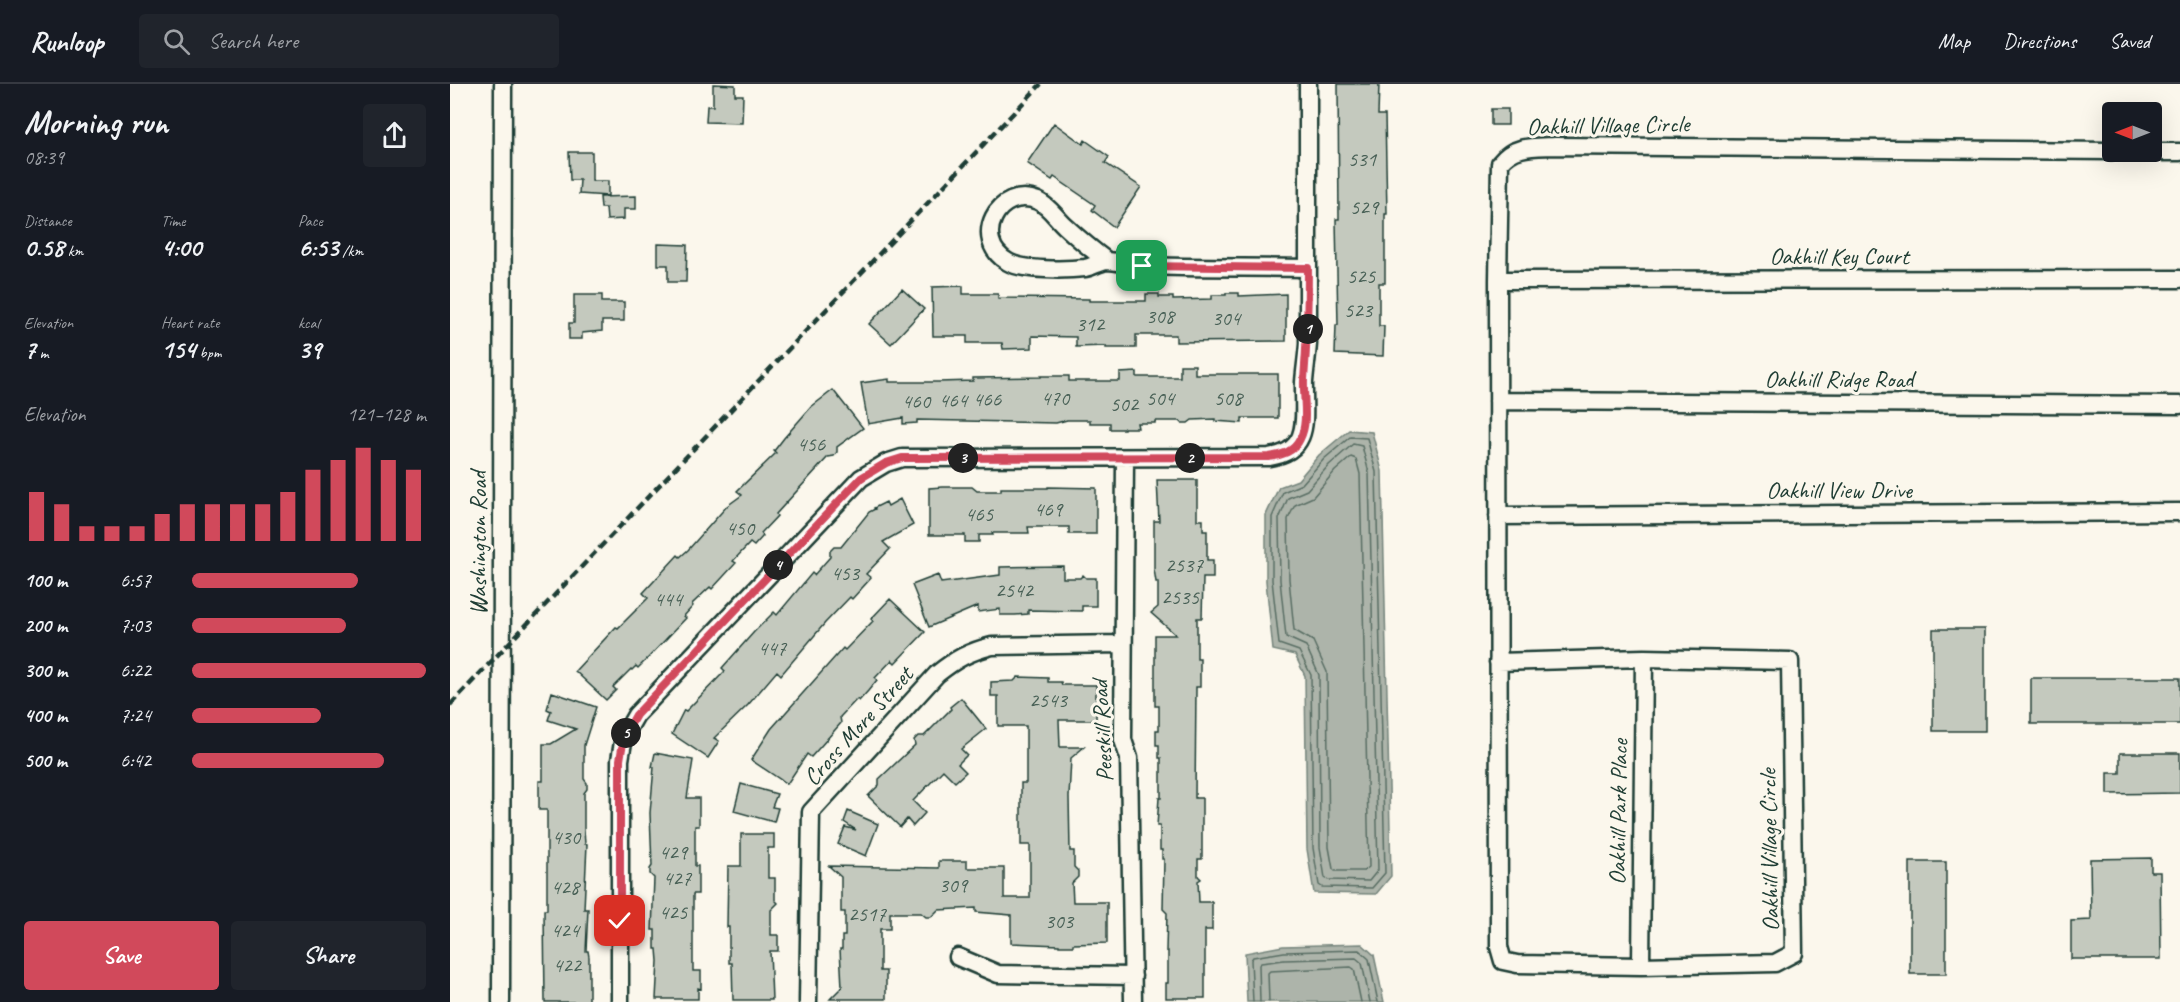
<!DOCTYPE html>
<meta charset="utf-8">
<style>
:root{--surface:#171b24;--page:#20242c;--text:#f1f3f6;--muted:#9ea1a6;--line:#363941;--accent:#d1495b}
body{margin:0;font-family:Caveat,sans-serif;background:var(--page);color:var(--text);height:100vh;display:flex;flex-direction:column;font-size:22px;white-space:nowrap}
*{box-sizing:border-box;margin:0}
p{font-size:20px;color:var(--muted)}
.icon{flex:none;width:33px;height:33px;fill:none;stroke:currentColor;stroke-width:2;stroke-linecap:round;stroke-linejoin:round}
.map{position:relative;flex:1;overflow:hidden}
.sheet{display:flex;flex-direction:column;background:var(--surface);width:450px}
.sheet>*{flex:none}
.needle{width:39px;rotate:270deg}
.tools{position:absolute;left:1652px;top:18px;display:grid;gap:12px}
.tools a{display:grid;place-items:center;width:60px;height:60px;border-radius:6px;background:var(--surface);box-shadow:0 6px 24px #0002;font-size:30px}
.pin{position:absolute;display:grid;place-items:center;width:51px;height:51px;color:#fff;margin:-26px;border-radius:12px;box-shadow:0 3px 9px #0006}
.km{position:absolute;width:30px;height:30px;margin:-15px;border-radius:50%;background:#222;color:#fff;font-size:16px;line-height:30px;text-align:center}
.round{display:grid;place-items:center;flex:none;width:63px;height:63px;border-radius:6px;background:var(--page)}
.headline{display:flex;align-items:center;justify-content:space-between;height:102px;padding:0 24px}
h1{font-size:33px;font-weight:600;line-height:45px}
.stats{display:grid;grid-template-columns:repeat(3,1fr);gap:9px;height:102px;padding:6px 24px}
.stats div{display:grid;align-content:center}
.stats b{font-size:26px;font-weight:600}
.stats small{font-size:16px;font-weight:400}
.stats p{font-size:16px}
.chart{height:168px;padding:12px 24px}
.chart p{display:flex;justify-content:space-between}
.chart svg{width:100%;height:108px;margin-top:6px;stroke:var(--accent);stroke-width:6}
.action{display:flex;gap:12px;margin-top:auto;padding:12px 24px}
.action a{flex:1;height:69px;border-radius:6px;background:var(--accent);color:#fff;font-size:24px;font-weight:600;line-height:69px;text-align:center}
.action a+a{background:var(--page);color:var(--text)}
ul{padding:0 24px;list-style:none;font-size:20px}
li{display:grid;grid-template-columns:96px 72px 1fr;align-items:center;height:45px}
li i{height:15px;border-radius:8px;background:var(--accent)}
header{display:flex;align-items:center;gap:36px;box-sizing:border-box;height:84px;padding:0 30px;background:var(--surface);border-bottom:2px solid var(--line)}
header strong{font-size:28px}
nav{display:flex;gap:33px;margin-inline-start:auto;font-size:21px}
.search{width:420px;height:54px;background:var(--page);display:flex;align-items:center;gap:15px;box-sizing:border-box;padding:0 21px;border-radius:6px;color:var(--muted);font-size:22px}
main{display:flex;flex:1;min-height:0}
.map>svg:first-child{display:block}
.water{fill:#adb4aa;stroke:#74847b;stroke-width:1.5}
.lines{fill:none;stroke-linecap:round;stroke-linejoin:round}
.shore{stroke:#586d63;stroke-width:1.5}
.building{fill:#c4c9be;stroke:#1f3d34;stroke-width:1.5}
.minor-casing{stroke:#1f3d34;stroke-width:21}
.minor{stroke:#fbf7ec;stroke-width:16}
.rail{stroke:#1f3d34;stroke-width:4.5;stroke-dasharray:9 4.5;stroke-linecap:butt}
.route-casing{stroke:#fff;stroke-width:12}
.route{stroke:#d1495b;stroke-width:8}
.labels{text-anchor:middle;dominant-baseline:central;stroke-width:6;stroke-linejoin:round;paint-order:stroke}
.number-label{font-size:21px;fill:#486056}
.street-label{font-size:24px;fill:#1f3d34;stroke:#fbf7ec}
</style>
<header>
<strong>Runloop</strong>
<div class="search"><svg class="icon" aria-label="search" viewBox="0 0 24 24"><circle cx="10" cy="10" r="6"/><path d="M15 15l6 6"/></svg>Search here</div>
<nav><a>Map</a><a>Directions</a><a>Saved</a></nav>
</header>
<main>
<section class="sheet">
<div class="headline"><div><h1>Morning run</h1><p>08:39</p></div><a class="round"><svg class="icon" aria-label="share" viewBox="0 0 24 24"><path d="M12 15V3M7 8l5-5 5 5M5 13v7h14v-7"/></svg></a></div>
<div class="stats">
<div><p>Distance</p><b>0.58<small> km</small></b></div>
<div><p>Time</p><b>4:00</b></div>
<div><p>Pace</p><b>6:53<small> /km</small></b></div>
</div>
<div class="stats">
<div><p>Elevation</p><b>7<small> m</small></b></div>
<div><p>Heart rate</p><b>154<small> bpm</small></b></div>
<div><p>kcal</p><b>39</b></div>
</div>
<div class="chart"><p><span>Elevation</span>121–128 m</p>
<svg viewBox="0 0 160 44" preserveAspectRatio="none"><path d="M5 44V24M15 44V29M25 44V38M35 44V38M45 44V38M55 44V33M65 44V29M75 44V29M85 44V29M95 44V29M105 44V24M115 44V15M125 44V11M135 44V6M145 44V11M155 44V15"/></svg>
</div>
<ul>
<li><b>100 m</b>6:57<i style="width:71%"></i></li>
<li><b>200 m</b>7:03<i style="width:66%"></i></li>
<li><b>300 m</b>6:22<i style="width:100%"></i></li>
<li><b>400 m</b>7:24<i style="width:55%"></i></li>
<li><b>500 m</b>6:42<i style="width:82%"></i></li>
</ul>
<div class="action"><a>Save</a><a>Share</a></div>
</section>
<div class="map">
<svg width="1730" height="918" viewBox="0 0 1730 918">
<rect width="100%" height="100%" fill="#fbf7ec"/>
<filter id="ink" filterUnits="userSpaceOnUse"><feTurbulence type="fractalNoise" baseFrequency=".0167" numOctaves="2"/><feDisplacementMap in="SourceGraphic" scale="12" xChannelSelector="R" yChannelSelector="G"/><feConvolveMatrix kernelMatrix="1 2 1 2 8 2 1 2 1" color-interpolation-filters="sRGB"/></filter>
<g filter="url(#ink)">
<path class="water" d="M 899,346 L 922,348 L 932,387 L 941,792 L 926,810 L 864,809 L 857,765 L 855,592 L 845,571 L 823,566 L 816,497 L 816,431 L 829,403 L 848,396 L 869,371 Z
M 912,860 L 924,871 L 934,918 L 797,918 L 795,869 L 833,862 Z"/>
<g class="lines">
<path class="shore" d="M 900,353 L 917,354 L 926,388 L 935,789 L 922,804 L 872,803 L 869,801 L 863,764 L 861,591 L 849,567 L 829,560 L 822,496 L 822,433 L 833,408 L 852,400 L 874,375 Z
M 903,360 L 912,362 L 919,389 L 928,786 L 919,797 L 878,796 L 875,794 L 870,763 L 869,591 L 856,562 L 836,553 L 830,496 L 829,435 L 838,414 L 857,406 L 879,381 Z
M 901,373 L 906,375 L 910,390 L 919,783 L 914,787 L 885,787 L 883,785 L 879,763 L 877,588 L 863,557 L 844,546 L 839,495 L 838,435 L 845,421 L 863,413 L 885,387 Z
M 803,918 L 801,876 L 803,873 L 834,868 L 909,866 L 919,875 L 928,918
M 810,918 L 809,881 L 811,879 L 834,876 L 906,874 L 912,879 L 920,918
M 819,918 L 818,889 L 820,887 L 901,883 L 904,885 L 911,918"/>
</g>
<path class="building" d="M 263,0 L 285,1 L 285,11 L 293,11 L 292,39 L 256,38 L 257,22 L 263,22 Z
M 888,0 L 929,0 L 928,31 L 935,31 L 937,130 L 935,130 L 935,199 L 929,199 L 929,242 L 934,242 L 933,272 L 885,270 L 886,241 L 888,241 L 886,135 L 889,135 Z
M 1041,25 L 1058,25 L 1058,41 L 1041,41 Z
M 604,39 L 633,60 L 635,56 L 659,73 L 655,79 L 691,103 L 664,143 L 642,126 L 645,121 L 604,93 L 602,96 L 577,79 Z
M 119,68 L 142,68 L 142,97 L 158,97 L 158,112 L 129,110 L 130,96 L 120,96 Z
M 186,112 L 186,125 L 174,125 L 174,135 L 157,136 L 156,124 L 151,124 L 150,113 Z
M 208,160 L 237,161 L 236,198 L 218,198 L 218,181 L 208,181 Z
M 513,202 L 513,210 L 548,210 L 548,214 L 639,215 L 639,217 L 696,217 L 696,210 L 709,210 L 709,213 L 723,213 L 723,216 L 762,215 L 762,211 L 776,211 L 776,209 L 789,209 L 789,212 L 836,210 L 836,257 L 726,258 L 726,251 L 686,251 L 686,264 L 656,264 L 656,262 L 626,263 L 626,253 L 582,252 L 582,264 L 553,265 L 552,259 L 517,259 L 517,252 L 483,252 L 482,203 Z
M 452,205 L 474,225 L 441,260 L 419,240 Z
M 124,211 L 152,211 L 152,218 L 174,218 L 174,237 L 152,237 L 152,247 L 132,249 L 132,255 L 119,255 L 119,239 L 124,239 Z
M 730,281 L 745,281 L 745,290 L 828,290 L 828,334 L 792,334 L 792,339 L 765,337 L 765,335 L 742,336 L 738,339 L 732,339 L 730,337 L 705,337 L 705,339 L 687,339 L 688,344 L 674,344 L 674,345 L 660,345 L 660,339 L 640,339 L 640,336 L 617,336 L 606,339 L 467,336 L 467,339 L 453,340 L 453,334 L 418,340 L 411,299 L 439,295 L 439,298 L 489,298 L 523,297 L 523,294 L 591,293 L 591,292 L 619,292 L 619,297 L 670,297 L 670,289 L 687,288 L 687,293 L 730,293 Z
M 383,306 L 413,344 L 387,363 L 387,368 L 384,372 L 378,373 L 326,430 L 327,432 L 311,449 L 313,452 L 304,462 L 300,459 L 283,477 L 286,479 L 262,505 L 260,503 L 242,520 L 243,522 L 234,532 L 236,534 L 198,574 L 188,584 L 186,582 L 182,586 L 181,585 L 163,603 L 166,606 L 156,616 L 125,587 L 166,543 L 168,544 L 198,514 L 193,509 L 228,471 L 230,473 L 238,466 L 277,422 L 292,411 L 287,407 L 326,369 L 324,367 L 334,354 L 361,323 Z
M 707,396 L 747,396 L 747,436 L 753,436 L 753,447 L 757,447 L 757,476 L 763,476 L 763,494 L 753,494 L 752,534 L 747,534 L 747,575 L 750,575 L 750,603 L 746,603 L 745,714 L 752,714 L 752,775 L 748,775 L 748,792 L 751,795 L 748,797 L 749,818 L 762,818 L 762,846 L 755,846 L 755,914 L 716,914 L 716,899 L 718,899 L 718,867 L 716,867 L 717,829 L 713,825 L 714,775 L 712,775 L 712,766 L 710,766 L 710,742 L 707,742 L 709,714 L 711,714 L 711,674 L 709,674 L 709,661 L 706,661 L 706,646 L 709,646 L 709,622 L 705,622 L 705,551 L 726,551 L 701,529 L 708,523 L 708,498 L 706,498 L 704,485 L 704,437 L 709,437 Z
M 493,403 L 522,403 L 527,407 L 551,407 L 551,404 L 598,404 L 598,403 L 646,404 L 646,450 L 619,450 L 619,443 L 578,443 L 579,449 L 542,449 L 543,451 L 529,451 L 529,458 L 515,458 L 515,451 L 479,451 L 479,404 Z
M 450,415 L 463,441 L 433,458 L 440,465 L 416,490 L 421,494 L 402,515 L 400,513 L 375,539 L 331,591 L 327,587 L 298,621 L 264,654 L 269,657 L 258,674 L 222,650 L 234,626 L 236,627 L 275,587 L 272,584 L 304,548 L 324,528 L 327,531 L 362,489 L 364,491 L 380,473 L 380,467 L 384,463 L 391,463 L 419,428 L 425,425 L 424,424 L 436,418 L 438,422 Z
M 613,482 L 613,494 L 630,494 L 633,491 L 636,494 L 646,494 L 646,522 L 632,522 L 632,527 L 578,526 L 578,530 L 565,531 L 550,531 L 550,525 L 528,528 L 528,522 L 479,543 L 462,501 L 488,491 L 491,499 L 550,491 L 550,483 Z
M 440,515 L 475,548 L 445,579 L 442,576 L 425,594 L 427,596 L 418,607 L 409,617 L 407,615 L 390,633 L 391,639 L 370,663 L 361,673 L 357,670 L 337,700 L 301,676 L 321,645 L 393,564 L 395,566 L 423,537 L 421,535 Z
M 1483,545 L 1535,545 L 1535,647 L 1483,647 Z
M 568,593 L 598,594 L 598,598 L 611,598 L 612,601 L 646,601 L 646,636 L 609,636 L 610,663 L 634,663 L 621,674 L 619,713 L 620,767 L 624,767 L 624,783 L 628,787 L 628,793 L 622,799 L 623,818 L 657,818 L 657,859 L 623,860 L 623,862 L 609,862 L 609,861 L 561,859 L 561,831 L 526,828 L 526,824 L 488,826 L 481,833 L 476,833 L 471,829 L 440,829 L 440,845 L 430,845 L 430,887 L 436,887 L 436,915 L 380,915 L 392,903 L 390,865 L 392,865 L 392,852 L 395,852 L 395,828 L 391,828 L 391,793 L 379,782 L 489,784 L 489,777 L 517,777 L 517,784 L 554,784 L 554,814 L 580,814 L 580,761 L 571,761 L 571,699 L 576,699 L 576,642 L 548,642 L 548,612 L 541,612 L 541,598 L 564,597 Z
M 1581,594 L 1730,594 L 1730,640 L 1581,640 Z
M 102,608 L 146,623 L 134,661 L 134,695 L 137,699 L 137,705 L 134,709 L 134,746 L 135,760 L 137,760 L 134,825 L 138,825 L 136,867 L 138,867 L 139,873 L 139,917 L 134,918 L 95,918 L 94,826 L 97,826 L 97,726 L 89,726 L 89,697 L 93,697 L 93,660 L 101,660 L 126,645 L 98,636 L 101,627 L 97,625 Z
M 511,614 L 536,645 L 511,665 L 517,671 L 508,680 L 516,688 L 505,698 L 493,686 L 463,717 L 475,729 L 463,742 L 457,735 L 450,743 L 418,712 L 429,701 L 429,695 L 465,661 L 464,656 L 468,652 L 474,652 L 501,625 L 500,623 Z
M 205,669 L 243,676 L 237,714 L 249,714 L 249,742 L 245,742 L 245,782 L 248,782 L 248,810 L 243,810 L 243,887 L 251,887 L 251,905 L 248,904 L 248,915 L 206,915 L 208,877 L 207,865 L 205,865 L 205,846 L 202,846 L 204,794 L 200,790 L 200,785 L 202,782 L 200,729 L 204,683 L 202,683 Z
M 1670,669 L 1730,669 L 1730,709 L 1658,710 L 1658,689 L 1670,689 Z
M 291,700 L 327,710 L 322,723 L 328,724 L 324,738 L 284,727 Z
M 398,727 L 428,740 L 416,772 L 388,760 L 395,743 L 406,746 L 394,738 Z
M 291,750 L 324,750 L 324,764 L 318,764 L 318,794 L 325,794 L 325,816 L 328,819 L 321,826 L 321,851 L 328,851 L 328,867 L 320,867 L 322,916 L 283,916 L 282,879 L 279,879 L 279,843 L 277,843 L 278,782 L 291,782 Z
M 1701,774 L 1701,788 L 1710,788 L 1711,875 L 1621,875 L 1621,837 L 1641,836 L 1640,775 Z
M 1460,778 L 1496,778 L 1496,890 L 1460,890 Z"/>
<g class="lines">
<g class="minor-casing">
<path id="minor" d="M 1696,68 L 1730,68
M 657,177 C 642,166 628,154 615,142 C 606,134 599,122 588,117 C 548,101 520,156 558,178 C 573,187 617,186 635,184 C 642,183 649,178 657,177 C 668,177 681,182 693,182 C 748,184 803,183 858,184
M 1048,196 L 1730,195
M 1048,317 L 1730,321
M 675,374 L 673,656 L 679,674 L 683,918
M 1048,432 L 1730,428
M 1048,578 L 1194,574 L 1340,577 L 1344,869 L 1325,879 L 1191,882 L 1067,880 L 1053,877 L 1049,863 L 1048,196 L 1050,79 C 1064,61 1083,63 1105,62 L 1662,67
M 508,873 L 548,890 L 683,892
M 1191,882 L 1194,574
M 51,918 L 53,0
M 170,918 L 170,676 L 174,652 L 186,631 L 411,394 L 436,379 L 452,374 L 819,373 C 863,367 853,332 854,298 C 855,285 857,273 858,260 L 858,0
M 358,918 L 361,728 L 487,590 C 506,575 518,568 542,562 L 673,560"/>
</g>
<use href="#minor" class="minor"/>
<path class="rail" d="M 0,621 L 591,0"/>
</g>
</g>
<g class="lines" filter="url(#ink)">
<g class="route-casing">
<path id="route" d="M 170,837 L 170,676 C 172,658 177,645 186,631 L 411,394 L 436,379 L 452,374 L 819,373 C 832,371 844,368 850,355 C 859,338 853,315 854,296 C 857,258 858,222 858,184 L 692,182"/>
</g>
<use href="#route" class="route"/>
</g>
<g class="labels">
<g class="number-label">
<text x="912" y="75">531</text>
<text x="914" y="123">529</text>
<text x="911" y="192">525</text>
<text x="908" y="226">523</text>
<text x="710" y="232">308</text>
<text x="776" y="234">304</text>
<text x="640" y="240">312</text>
<text x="605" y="314">470</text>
<text x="710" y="314">504</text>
<text x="778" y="314">508</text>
<text x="537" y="315">466</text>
<text x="503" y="316">464</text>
<text x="466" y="317">460</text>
<text x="674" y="320">502</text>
<text x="361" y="360">456</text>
<text x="598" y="425">469</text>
<text x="529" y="430">465</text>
<text x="290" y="444">450</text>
<text x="734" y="481">2537</text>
<text x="395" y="489">453</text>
<text x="564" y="506">2542</text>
<text x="730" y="513">2535</text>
<text x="218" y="515">444</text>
<text x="322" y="564">447</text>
<text x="598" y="616">2543</text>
<text x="116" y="753">430</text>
<text x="223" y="768">429</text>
<text x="227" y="794">427</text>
<text x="503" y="801">309</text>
<text x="115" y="803">428</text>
<text x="223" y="828">425</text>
<text x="417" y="830">2517</text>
<text x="609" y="837">303</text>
<text x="115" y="846">424</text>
<text x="117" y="881">422</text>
</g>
<g class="street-label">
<text transform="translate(1158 41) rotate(-1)">Oakhill Village Circle</text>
<text x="1389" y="172">Oakhill Key Court</text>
<text x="1389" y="295">Oakhill Ridge Road</text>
<text x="1389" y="406">Oakhill View Drive</text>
<text transform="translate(28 459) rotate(-90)">Washington Road</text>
<text transform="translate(408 642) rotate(-48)">Cross More Street</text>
<text transform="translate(652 647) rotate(-93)">Peeskill Road</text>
<text transform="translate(1168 728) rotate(-89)">Oakhill Park Place</text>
<text transform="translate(1319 766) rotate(-91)">Oakhill Village Circle</text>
</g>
</g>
</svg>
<div class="tools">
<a><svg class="needle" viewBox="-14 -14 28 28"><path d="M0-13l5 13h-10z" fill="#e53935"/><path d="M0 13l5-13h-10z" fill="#9ea1a6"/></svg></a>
</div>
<div class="pin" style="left:692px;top:182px;background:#1e9e55"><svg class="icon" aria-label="arrive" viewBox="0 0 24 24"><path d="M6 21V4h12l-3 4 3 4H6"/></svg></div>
<div class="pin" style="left:170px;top:837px;background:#d93025"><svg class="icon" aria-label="check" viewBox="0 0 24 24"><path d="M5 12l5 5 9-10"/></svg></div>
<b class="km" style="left:858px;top:245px">1</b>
<b class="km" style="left:740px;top:374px">2</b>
<b class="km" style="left:513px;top:374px">3</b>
<b class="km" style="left:328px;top:481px">4</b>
<b class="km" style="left:176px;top:649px">5</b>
</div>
</main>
